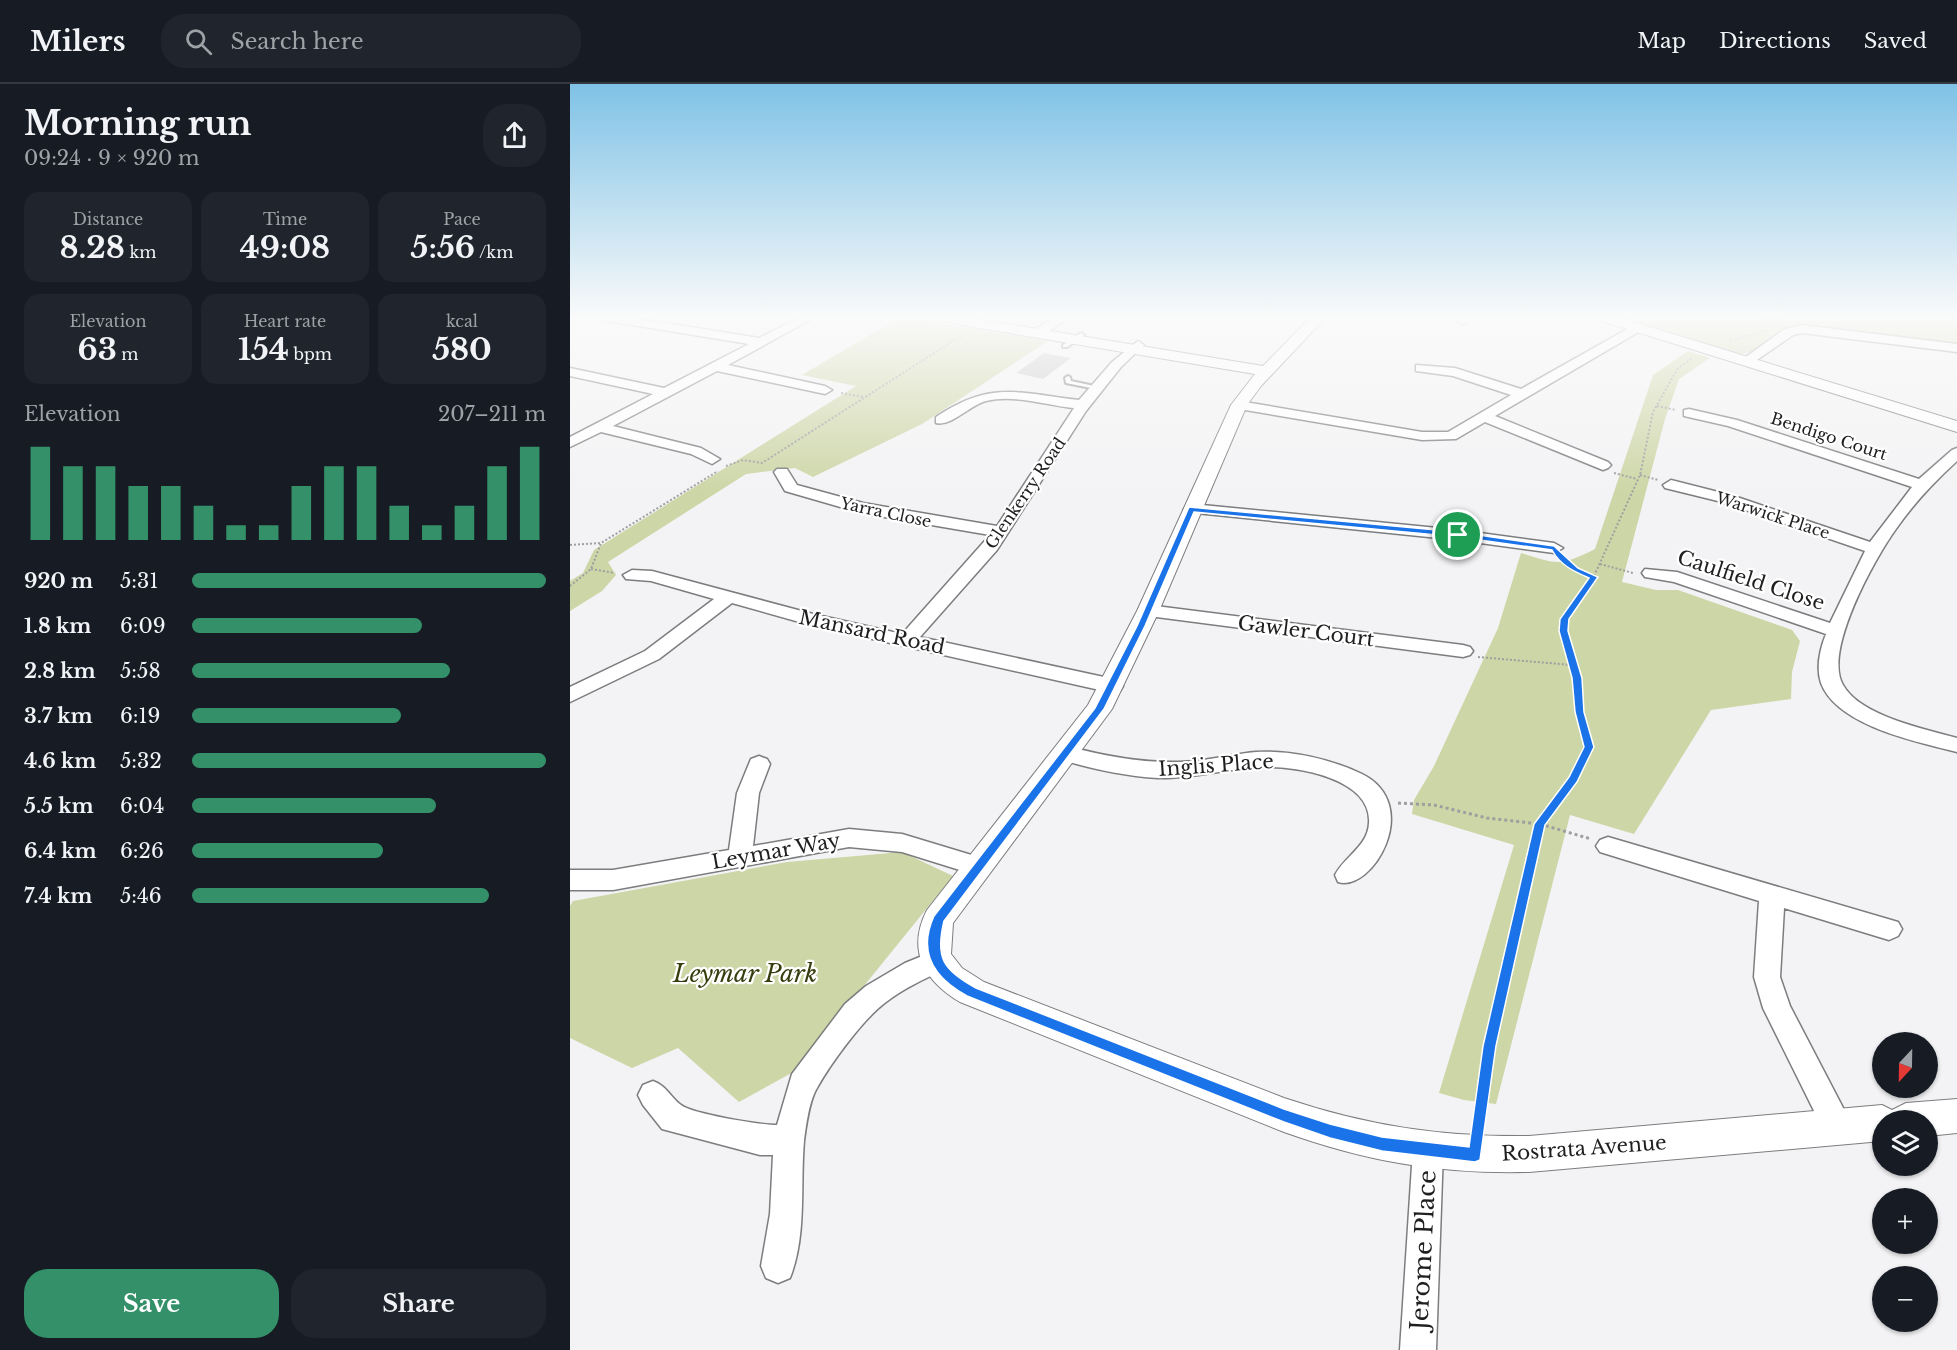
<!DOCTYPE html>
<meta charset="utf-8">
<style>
:root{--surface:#171b24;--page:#20242c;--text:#f1f3f6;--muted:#9ea1a6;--line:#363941;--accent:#339068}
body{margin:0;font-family:"Libre Baskerville",serif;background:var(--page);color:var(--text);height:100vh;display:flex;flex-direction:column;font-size:22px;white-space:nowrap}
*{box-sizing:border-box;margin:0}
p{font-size:20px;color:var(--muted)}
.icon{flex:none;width:33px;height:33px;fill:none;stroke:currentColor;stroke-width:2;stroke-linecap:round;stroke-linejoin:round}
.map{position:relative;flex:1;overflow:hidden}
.drawer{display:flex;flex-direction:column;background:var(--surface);width:570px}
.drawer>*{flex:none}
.needle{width:39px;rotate:202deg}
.tools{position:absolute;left:1302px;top:948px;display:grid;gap:12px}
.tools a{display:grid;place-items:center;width:66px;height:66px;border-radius:50%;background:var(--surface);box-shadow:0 2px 4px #0004;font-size:30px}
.pin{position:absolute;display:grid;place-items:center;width:51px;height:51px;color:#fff;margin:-26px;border:3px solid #fff;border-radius:50%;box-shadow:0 2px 6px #0007}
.round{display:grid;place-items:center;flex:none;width:63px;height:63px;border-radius:24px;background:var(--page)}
.overview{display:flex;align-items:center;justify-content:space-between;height:102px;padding:0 24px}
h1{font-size:33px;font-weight:700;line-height:45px}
.figures{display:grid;grid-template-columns:repeat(3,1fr);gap:9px;height:102px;padding:6px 24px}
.figures div{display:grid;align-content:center;border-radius:15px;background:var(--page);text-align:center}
.figures b{font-size:30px;font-weight:700}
.figures small{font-size:16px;font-weight:400}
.figures p{font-size:16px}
.chart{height:168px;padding:12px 24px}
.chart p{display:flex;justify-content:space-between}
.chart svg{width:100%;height:108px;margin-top:6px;stroke:var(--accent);stroke-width:6}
.primary-button{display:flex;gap:12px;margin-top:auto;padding:12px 24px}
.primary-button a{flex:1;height:69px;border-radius:24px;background:var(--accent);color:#fff;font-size:24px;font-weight:700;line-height:69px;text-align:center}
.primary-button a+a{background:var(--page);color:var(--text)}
ul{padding:0 24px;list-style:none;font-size:20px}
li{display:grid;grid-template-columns:96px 72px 1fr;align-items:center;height:45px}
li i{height:15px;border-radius:8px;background:var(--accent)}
header{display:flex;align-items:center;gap:36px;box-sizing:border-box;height:84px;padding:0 30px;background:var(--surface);border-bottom:2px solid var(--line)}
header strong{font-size:28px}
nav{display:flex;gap:33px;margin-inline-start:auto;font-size:21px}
.search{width:420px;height:54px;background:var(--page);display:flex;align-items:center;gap:15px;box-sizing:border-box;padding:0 21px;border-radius:24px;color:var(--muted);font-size:22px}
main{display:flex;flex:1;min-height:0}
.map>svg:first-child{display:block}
.green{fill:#cdd6a6}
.building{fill:#c6c6c8}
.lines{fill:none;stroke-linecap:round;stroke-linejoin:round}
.service-casing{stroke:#7c7d7f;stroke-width:4}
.minor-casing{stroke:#7c7d7f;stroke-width:3}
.tertiary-casing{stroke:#7c7d7f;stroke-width:2}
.path-far2{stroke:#9f9fa0;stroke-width:2;stroke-dasharray:2 2;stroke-linecap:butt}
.path-far1{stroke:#9f9fa0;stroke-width:3;stroke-dasharray:3 3;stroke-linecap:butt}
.path{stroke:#9f9fa0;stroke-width:4.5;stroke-dasharray:4.5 4.5;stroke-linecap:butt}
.service{fill:#fff;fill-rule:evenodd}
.minor{fill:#fff;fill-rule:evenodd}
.tertiary{fill:#fff;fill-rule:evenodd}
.route{fill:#1a73e8;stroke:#fff;stroke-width:1.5;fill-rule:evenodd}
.labels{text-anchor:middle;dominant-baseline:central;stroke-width:4.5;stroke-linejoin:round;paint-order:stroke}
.far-street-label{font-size:16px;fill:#1f1f20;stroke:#fff}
.street-label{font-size:20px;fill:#1f1f20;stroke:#fff}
.near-park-label{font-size:24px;font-style:italic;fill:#373d0d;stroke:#fff}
.near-street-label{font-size:24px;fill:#1f1f20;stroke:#fff}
</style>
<header>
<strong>Milers</strong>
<div class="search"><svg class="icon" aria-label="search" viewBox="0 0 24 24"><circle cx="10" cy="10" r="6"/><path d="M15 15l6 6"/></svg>Search here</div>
<nav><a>Map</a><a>Directions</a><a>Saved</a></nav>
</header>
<main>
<section class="drawer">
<div class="overview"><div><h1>Morning run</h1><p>09:24 · 9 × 920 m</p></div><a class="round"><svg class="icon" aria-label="share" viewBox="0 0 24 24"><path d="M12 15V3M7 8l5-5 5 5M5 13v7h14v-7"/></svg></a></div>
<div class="figures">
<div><p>Distance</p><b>8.28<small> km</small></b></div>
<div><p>Time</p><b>49:08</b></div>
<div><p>Pace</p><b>5:56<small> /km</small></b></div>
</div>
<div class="figures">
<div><p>Elevation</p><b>63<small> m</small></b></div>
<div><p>Heart rate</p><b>154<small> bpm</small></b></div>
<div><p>kcal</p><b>580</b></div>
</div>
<div class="chart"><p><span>Elevation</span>207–211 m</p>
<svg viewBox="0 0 160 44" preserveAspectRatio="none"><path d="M5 44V6M15 44V14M25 44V14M35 44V22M45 44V22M55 44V30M65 44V38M75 44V38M85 44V22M95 44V14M105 44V14M115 44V30M125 44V38M135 44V30M145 44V14M155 44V6"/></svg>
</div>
<ul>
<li><b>920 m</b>5:31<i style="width:100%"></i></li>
<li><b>1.8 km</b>6:09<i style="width:65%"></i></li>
<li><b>2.8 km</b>5:58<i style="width:73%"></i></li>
<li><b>3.7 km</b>6:19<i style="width:59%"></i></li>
<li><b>4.6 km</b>5:32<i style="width:100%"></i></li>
<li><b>5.5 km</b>6:04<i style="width:69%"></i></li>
<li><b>6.4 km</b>6:26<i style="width:54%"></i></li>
<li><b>7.4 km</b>5:46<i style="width:84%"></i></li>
</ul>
<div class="primary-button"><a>Save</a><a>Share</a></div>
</section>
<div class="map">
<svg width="1387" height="1266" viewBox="0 0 1387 1266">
<rect width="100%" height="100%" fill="#f3f3f5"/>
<path class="green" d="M 1048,232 L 1387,232 L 1387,262 L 1226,242 C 1205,245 1192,268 1171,270 Z
M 330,233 L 478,257 L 352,340 L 243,393 L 225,384 L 176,390 L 38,478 L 46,491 L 32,507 L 0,527 L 0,497 L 13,489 L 24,466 L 286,302 L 232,291 Z
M 1118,267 L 1140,274 L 1109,295 L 1095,335 L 1052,498 L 1086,506 L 1108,506 L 1222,546 L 1230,557 L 1222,588 L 1221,615 L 1141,626 L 1064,750 L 1000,731 L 926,1020 L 894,1016 L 869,1009 L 944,761 L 842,730 L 844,716 L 864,682 L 928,544 L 951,469 C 987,480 990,483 1025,465 L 1083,291 Z
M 332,768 L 383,792 L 225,987 L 169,1018 L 108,964 L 62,984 L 0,954 L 0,822 L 3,817 L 217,778 Z"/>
<path class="building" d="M 474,269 L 501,274 L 473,295 L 446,289 Z"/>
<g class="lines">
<g class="service-casing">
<path id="service" d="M 511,249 L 514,251 L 513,252 L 497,263 L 493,263 L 493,261 Z
M 498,292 L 500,293 L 501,297 L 529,303 L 526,305 L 496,299 L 495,294 Z"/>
</g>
<g class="minor-casing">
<path id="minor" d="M 26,232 L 52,232 L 189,254 L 233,232 L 247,232 L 158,281 L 255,302 L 262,306 L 255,310 L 147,287 L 43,342 L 131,364 L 150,375 L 142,380 L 121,370 L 31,348 L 0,363 L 0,353 L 83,310 L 0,292 L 0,284 L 94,304 L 179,260 L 32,236 Z
M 486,232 L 500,232 L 474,251 L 466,251 L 466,245 Z
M 887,232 L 899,232 L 896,239 L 892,240 L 886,236 Z
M 1068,239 L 1074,243 L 1072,246 L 925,332 L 1038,378 L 1041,381 L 1038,384 L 1033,386 L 915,338 L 886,355 L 852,356 L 669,325 L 662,321 L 669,317 L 852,348 L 878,348 L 941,311 L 883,292 L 846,287 L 846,281 L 885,284 L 951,305 Z
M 1232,241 L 1387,260 L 1387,268 L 1232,249 L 1223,251 L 1181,280 L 1176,281 L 1170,277 L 1215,245 Z
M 568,257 L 574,261 L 551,283 L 516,327 L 427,466 L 350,553 L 543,595 L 550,597 L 553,602 L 550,607 L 543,609 L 240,541 L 162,519 L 89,575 L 0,618 L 0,603 L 75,567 L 144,515 L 81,497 L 56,495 L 53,491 L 62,486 L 82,487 L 243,530 L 332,550 L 420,451 L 291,429 L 215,407 L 204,388 L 207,385 L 217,385 L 227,401 L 293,419 L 427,442 L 504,324 C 475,321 444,310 416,317 C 400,321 381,343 366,339 L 366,333 C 421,296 448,309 509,316 L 542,278 Z
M 1119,325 L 1167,336 L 1349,395 L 1382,366 L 1387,364 L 1387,377 C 1364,398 1344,419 1326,445 C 1305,474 1253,567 1273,601 C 1290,632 1355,645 1387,654 L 1387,668 C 1348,658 1267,642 1251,599 C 1246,584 1250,565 1256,550 L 1104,498 L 1075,493 L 1072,489 L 1075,485 L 1107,488 L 1260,539 L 1295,467 L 1152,418 L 1095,404 L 1093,401 L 1101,396 L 1164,412 L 1300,458 L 1342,403 L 1158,342 L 1114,332 L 1114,326 Z
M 622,420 L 888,446 L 984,459 L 993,464 L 984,469 L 888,456 L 616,428 L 614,425 Z
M 578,521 L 893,561 L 900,563 L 903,567 L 900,571 L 893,573 L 571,531 L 569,527 Z
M 497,662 C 534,672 571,679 609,678 C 635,678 660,670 686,668 C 720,666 761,675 792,690 C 854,721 802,809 768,798 L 765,791 C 775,772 798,762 799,739 C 802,694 726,682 693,683 C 657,684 624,695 588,694 C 554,692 522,685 489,675 L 486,670 L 489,665 Z
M 189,672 L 197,675 L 200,680 L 189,709 L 183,762 L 279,745 L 332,750 L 418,776 L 421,783 L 418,790 L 409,792 L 332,768 L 279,763 L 43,806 L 0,806 L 0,786 L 43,786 L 159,766 L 167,709 L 181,675 Z
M 1038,753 L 1328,838 L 1332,845 L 1328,852 L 1319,856 L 1214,824 L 1210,893 L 1220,922 L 1283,1043 L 1279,1053 L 1268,1058 L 1257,1053 L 1193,924 L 1184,893 L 1189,817 L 1030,768 L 1026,762 L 1030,756 Z
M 367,866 L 376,869 L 380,877 L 376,885 C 356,894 334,904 316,918 C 293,935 261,979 247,1004 C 239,1017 236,1042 234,1057 C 230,1102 237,1151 220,1194 L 208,1199 L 196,1194 L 191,1182 L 200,1130 L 203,1071 L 190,1071 L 92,1045 L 73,1021 L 68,1011 L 73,1001 L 83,997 C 97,1002 100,1013 111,1021 C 122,1030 191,1041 207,1041 L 222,990 L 275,920 L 296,902 L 335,879 Z
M 858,1051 L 869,1055 L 873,1066 L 866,1266 L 830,1266 L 843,1066 L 847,1055 Z"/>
</g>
<g class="tertiary-casing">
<path id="tertiary" d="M 365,232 L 389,232 L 693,282 L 742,232 L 757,232 L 691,302 L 677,321 L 589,527 L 542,625 L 383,839 L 381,870 L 392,884 L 414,898 L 714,1014 C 797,1042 872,1053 959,1052 L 1312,1021 L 1322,1026 L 1336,1019 L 1387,1015 L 1387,1049 L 1358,1052 L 1358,1036 L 1312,1036 L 1312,1057 L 959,1088 C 870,1090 798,1078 714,1048 L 390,918 C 355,897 336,867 357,826 L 518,621 L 567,527 L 661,321 L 685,290 L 397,242 L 367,235 Z
M 1023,232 L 1044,232 L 1387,337 L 1387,348 L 1025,235 Z"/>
</g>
<path class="path-far2" d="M 1184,232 L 1204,236
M 1203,243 L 1204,236 L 1222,233
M 1160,257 L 1197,246
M 271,309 L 294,313
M 1087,322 L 1106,326
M 156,382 L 173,376 L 192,379 L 394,250
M 1044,389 L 1067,395
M 1070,391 L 1088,396
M 0,461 L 31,459
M 990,474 L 1005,485 L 1023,492
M 1030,480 L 1063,489
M 21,485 L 45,489
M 0,502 L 21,485 L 31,459 L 148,387
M 908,573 L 1002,581
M 1009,613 L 1007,594 L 994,547 L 995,535 L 1019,503 L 1070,391 L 1083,328 L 1108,284 L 1123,274"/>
<path class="path-far1" d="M 828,719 L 864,721 L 917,734 L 970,740 L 1021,755
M 934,896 L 970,740 L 1004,695 L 1019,663 L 1009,612"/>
<path class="path" d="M 908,1044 L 919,962 L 934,895"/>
<use href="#service" class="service"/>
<use href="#minor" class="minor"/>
<use href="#tertiary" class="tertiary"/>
</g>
<linearGradient id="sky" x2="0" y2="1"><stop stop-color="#7fc2e6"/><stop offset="0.57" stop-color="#fafafa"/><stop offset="1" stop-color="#fafafa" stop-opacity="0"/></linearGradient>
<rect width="1387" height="409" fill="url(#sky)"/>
<path class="route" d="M 619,423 L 888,448 L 984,462 L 1008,484 L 1028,493 L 999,535 L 998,547 L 1012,594 L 1014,628 L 1024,663 L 1007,698 L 975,741 L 926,962 L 910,1076 L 905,1078 L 812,1067 L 760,1054 L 714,1038 L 397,912 C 364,894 347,869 364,832 L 525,624 L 567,542 ZM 624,428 L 888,453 L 982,466 C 990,481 1003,487 1019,494 L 990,535 L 989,547 L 1002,594 L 1005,628 L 1014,663 L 999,693 L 964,740 L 913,962 L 899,1063 L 812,1053 L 760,1040 L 714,1025 L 406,904 C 373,886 365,874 374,837 L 534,625 L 575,542 Z"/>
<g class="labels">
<g class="far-street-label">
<text transform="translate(1259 352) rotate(18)">Bendigo Court</text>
<text transform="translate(455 409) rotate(-56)">Glenkerry Road</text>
<text transform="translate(316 428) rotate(12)">Yarra Close</text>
<text transform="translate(1203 431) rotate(18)">Warwick Place</text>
</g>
<g class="street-label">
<text transform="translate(1181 496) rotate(18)">Caulfield Close</text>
<text transform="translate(736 547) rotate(7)">Gawler Court</text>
<text transform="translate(302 548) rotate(12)">Mansard Road</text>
<text transform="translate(646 681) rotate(-4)">Inglis Place</text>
<text transform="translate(206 767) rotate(-10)">Leymar Way</text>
<text transform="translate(1014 1064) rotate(-4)">Rostrata Avenue</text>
</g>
<g class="near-park-label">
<text x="175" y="889">Leymar Park</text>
</g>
<g class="near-street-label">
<text transform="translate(853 1166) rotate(-87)">Jerome Place</text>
</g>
</g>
</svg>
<div class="tools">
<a><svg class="needle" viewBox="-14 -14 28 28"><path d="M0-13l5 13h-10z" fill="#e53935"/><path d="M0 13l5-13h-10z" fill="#9ea1a6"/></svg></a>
<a><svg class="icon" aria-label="layers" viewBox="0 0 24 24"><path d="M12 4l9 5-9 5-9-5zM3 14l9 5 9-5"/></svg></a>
<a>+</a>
<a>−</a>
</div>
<div class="pin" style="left:888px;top:451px;background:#1e9e55"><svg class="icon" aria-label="arrive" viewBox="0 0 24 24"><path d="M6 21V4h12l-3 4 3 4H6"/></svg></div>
</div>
</main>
